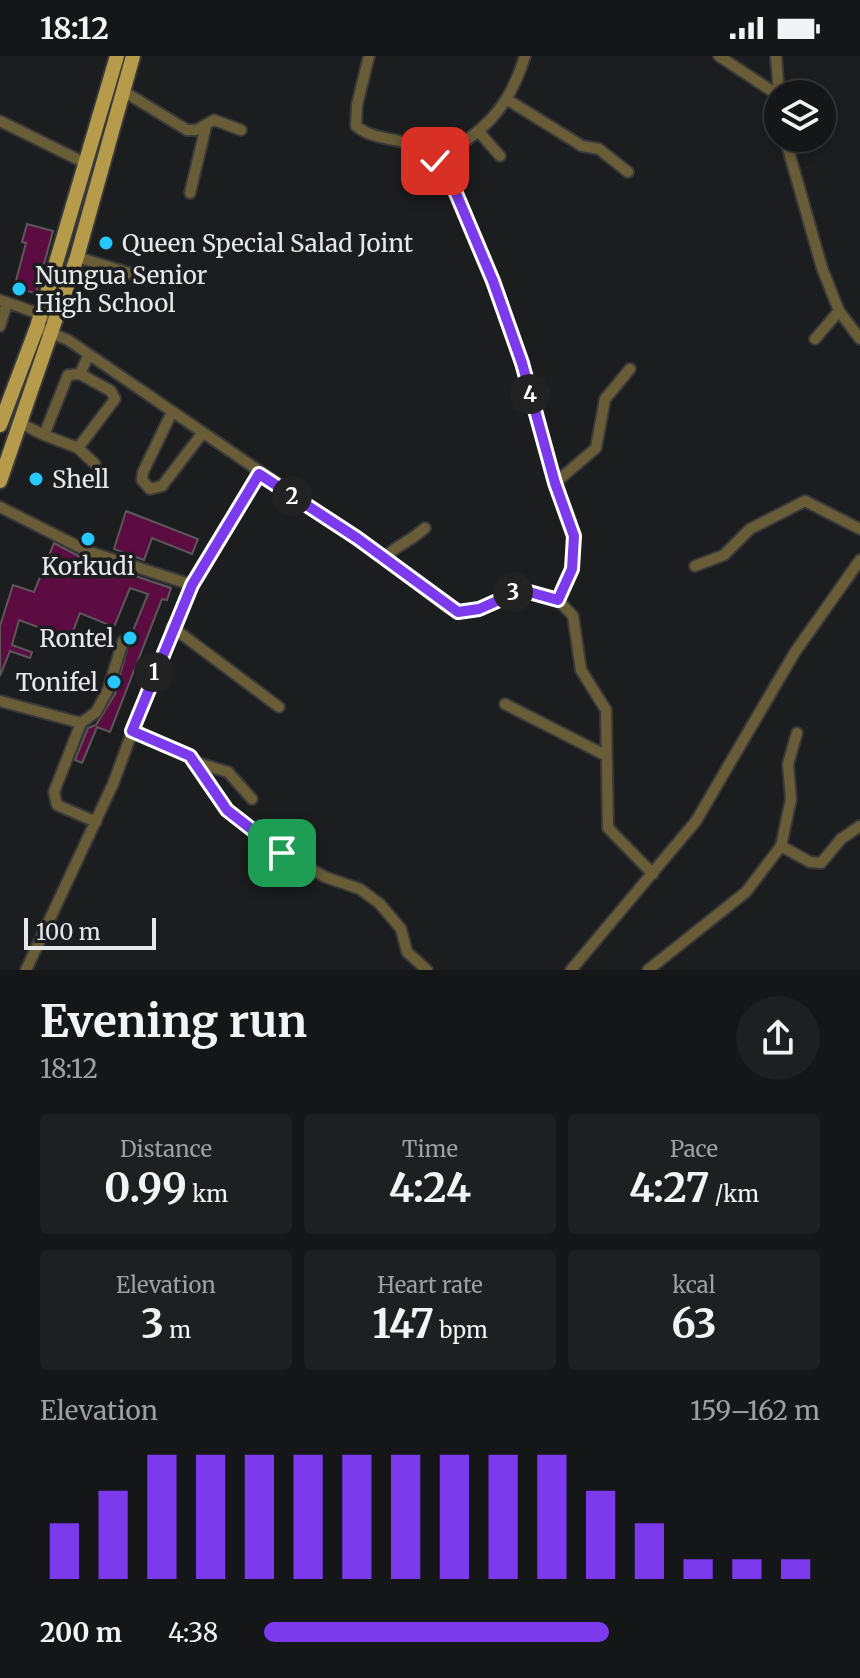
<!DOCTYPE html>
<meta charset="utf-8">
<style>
:root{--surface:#141617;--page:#1d1f20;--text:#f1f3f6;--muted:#9d9fa1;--line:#333536;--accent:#7c3aed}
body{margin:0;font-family:Merriweather,serif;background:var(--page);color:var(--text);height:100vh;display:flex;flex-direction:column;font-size:30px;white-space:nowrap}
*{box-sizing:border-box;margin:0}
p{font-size:26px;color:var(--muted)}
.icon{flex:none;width:44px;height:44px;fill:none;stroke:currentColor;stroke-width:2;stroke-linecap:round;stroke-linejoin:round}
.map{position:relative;height:914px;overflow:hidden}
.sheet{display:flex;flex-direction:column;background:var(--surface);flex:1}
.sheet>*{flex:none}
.buttons{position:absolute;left:764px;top:24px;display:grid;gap:16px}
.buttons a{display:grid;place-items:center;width:72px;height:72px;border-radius:50%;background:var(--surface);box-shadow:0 4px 12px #0003,0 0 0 2px var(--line);font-size:40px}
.scale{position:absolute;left:24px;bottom:20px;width:132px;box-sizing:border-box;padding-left:8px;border:4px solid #e6e7e9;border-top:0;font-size:22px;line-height:28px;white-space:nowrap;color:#e6e7e9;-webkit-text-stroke:6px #1b1d1f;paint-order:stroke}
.pin{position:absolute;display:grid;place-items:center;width:68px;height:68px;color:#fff;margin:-34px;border-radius:16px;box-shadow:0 4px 12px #0006}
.km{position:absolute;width:40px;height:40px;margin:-20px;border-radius:50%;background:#222;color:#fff;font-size:22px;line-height:40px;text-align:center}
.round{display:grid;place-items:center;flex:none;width:84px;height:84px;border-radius:42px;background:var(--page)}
.headline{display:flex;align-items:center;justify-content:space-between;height:136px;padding:0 40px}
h1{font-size:44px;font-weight:700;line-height:60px}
.metrics{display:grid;grid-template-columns:repeat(3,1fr);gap:12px;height:136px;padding:8px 40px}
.metrics div{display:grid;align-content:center;border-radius:8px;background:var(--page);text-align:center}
.metrics b{font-size:40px;font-weight:700}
.metrics small{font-size:22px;font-weight:400}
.metrics p{font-size:22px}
.chart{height:224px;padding:16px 40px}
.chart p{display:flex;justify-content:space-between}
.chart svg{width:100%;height:144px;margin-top:8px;stroke:var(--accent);stroke-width:6}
ul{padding:0 40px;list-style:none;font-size:26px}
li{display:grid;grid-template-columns:128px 96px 1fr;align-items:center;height:60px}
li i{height:20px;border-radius:10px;background:var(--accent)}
.status{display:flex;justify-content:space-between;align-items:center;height:56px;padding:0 40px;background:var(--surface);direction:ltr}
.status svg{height:22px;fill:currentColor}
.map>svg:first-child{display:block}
.building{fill:#5d0c41;stroke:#5c585a;stroke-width:2}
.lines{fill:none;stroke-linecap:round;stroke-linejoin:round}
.minor-casing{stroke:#37393b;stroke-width:14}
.major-casing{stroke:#37393b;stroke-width:18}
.minor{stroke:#695d37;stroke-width:10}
.major{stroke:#b69c4a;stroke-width:14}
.route-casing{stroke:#fff;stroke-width:16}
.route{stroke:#7c3aed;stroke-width:10}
.poi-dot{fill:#25c9fe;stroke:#1b1d1f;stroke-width:3}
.labels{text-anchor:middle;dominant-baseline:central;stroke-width:7;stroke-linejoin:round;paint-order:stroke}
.poi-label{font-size:24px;fill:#e6e7e9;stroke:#1b1d1f;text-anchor:start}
</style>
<div class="status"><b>18:12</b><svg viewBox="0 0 49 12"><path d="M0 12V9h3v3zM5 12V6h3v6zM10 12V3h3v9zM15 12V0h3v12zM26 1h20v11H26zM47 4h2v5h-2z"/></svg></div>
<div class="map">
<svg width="860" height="914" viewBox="0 0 860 914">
<rect width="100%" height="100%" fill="#1b1d1f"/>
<path class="building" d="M 27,168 L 53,175 L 36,237 L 14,232 L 26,187 L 22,186 Z
M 126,455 L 198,483 L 192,498 L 152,482 L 144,504 L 114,493 Z
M 54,487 L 84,503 L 171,532 L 167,544 L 162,543 L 110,676 L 97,671 L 82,707 L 75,704 L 88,672 L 96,669 L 115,638 L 130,582 L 148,538 L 130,532 L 114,571 L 80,557 L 70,583 L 19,564 L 12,589 L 32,596 L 30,602 L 10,595 L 0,620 L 0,570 L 13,529 L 34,536 Z"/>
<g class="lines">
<g class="minor-casing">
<path id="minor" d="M 369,0 L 357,49 L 356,70 C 370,81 382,81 399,85 C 422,90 436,105 450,123 L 511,273 L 555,427 L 574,480 L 572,513 L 558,544
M 719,0 L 778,39
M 776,0 L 779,38
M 123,35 L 187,74 L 196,74 L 214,64 L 241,74
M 508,44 L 582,90 L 599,93 L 628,116
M 0,65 L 85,107
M 479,76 L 500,100
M 785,82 L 822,212 L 839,255 L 860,283
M 435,105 C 483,75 508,56 525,0
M 190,137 L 206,70
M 77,201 L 152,224
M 0,244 L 57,264
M 0,270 L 7,247
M 37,271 L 68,284 L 357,482 L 449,552 C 478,564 495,539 522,534 L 558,544 L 573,560 L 581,614 L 606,654 L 608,772 L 653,818
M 815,283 L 839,255
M 171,358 L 143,416 L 142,424 L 150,433 L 162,430 L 201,379
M 20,367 L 44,379 L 68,319 L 80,318 L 88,300
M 44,379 L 78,392 L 115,343 L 111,335 L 80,318
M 78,392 L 95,408
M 555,427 L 596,392 L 605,343 L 630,313
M 0,451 L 87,495 L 192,529
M 384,502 C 397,489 411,485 425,472
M 695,510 L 724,499 L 750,473 L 805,445 L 860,473
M 172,571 L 279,651
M 0,645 L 81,667
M 505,648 L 605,699
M 132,675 L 190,700 L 227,754 L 265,786 L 325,821 L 360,833 L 380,848 L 401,873 L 407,896 L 427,914
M 198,707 L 228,716 L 252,743
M 96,766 L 57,749 L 54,736 L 81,667 L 96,656 L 108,634 L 123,585
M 781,790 L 791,743 L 788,708 L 797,677
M 26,914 L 113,728 L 154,617 L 192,529 L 259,418
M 571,914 L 696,765 L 795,596 L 860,504
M 648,914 L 746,836 L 781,790 L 810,806 L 821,807 L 841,783 L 860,770"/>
</g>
<g class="major-casing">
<path id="major" d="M 0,369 L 37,271 L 117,0
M 0,425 L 77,201 L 133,0"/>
</g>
<use href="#minor" class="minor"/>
<use href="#major" class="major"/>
</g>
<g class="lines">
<g class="route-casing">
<path id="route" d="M 282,797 L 227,754 L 190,700 L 132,675 L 192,529 L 259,418 L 357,482 L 458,556 L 479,553 L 522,534 L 558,544 L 572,513 L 574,480 L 555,427 L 522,307 L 493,225 L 450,123 L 435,105"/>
</g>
<use href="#route" class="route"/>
</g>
<g class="poi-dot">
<circle cx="106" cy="187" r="8"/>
<circle cx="19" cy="233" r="8"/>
<circle cx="36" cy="423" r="8"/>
<circle cx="88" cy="483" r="8"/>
<circle cx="130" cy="582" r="8"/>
<circle cx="114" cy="626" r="8"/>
</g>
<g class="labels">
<g class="poi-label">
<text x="122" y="187">Queen Special Salad Joint</text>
<text x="35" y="219">Nungua Senior<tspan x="35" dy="28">High School</tspan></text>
<text x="52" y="423">Shell</text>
<text x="88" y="510" text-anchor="middle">Korkudi</text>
<text x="114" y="582" text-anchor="end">Rontel</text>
<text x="98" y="626" text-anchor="end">Tonifel</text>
</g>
</g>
</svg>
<div class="buttons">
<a><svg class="icon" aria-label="layers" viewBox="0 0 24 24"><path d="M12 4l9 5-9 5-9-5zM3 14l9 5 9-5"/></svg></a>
</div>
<div class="scale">100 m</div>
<div class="pin" style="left:282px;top:797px;background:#1e9e55"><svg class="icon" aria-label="arrive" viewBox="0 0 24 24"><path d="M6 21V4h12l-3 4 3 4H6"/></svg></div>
<div class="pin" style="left:435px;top:105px;background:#d93025"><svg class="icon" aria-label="check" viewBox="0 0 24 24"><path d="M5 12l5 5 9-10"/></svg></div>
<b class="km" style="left:154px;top:616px">1</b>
<b class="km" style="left:292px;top:440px">2</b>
<b class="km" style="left:513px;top:536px">3</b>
<b class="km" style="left:530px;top:338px">4</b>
</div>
<section class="sheet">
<div class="headline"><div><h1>Evening run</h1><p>18:12</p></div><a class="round"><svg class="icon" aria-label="share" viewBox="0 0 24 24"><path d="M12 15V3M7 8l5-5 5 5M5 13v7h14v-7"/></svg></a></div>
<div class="metrics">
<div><p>Distance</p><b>0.99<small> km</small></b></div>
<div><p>Time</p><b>4:24</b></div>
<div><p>Pace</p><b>4:27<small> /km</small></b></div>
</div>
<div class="metrics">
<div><p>Elevation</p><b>3<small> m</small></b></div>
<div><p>Heart rate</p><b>147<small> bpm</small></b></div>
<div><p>kcal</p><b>63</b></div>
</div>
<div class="chart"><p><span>Elevation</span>159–162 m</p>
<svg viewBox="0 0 160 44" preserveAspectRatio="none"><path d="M5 44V27M15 44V17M25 44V6M35 44V6M45 44V6M55 44V6M65 44V6M75 44V6M85 44V6M95 44V6M105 44V6M115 44V17M125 44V27M135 44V38M145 44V38M155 44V38"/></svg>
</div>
<ul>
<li><b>200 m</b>4:38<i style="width:62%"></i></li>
</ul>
</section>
